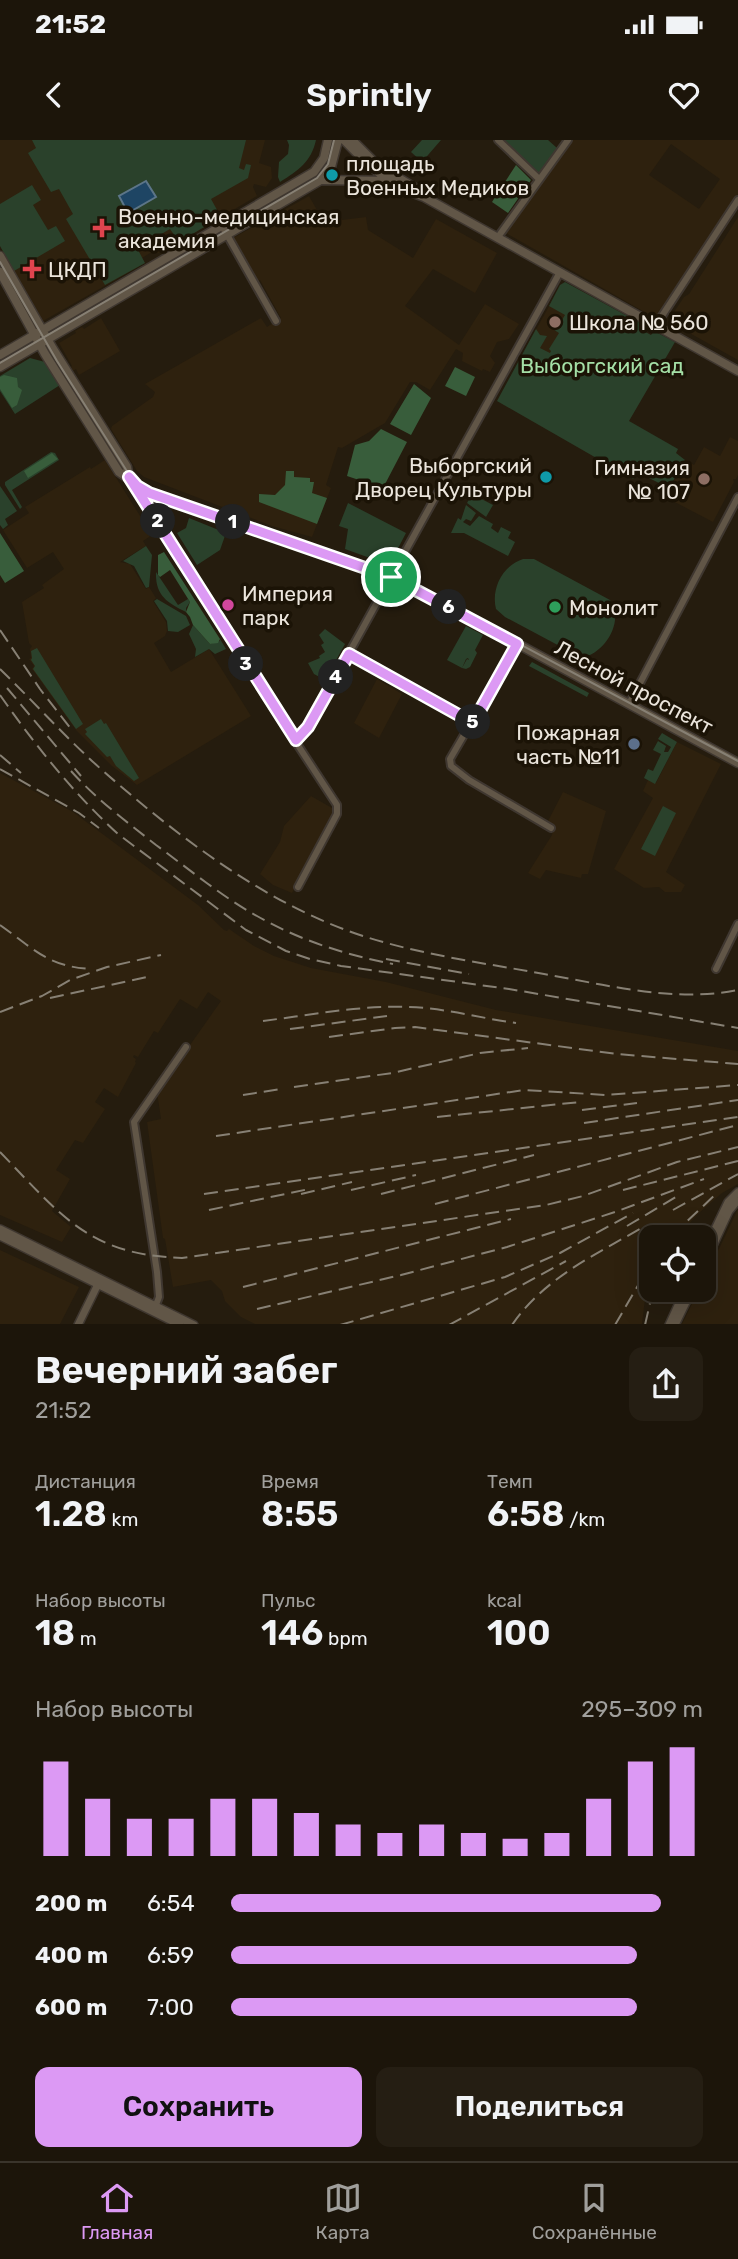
<!DOCTYPE html>
<html lang="ru">
<meta charset="utf-8">
<style>
:root{--surface:#1c150a;--page:#251e13;--text:#f1f3f6;--muted:#a09f9c;--line:#3a342b;--accent:#dc99f4}
body{margin:0;font-family:Rubik,sans-serif;background:var(--page);color:var(--text);height:100vh;display:flex;flex-direction:column;font-size:26px;white-space:nowrap}
*{box-sizing:border-box;margin:0}
p{font-size:23px;color:var(--muted)}
.icon{flex:none;width:38px;height:38px;fill:none;stroke:currentColor;stroke-width:2;stroke-linecap:round;stroke-linejoin:round}
.map{position:relative;height:1184px;overflow:hidden}
.sheet{display:flex;flex-direction:column;background:var(--surface);flex:1}
.sheet>*{flex:none}
.fabs{position:absolute;left:639px;top:1085px;display:grid;gap:14px}
.fabs a{display:grid;place-items:center;width:77px;height:77px;border-radius:14px;background:var(--surface);box-shadow:0 7px 28px #0002,0 0 0 2px var(--line);font-size:35px}
.pin{position:absolute;display:grid;place-items:center;width:60px;height:60px;color:#fff;margin:-30px;border:4px solid #fff;border-radius:50%;box-shadow:0 2px 7px #0007}
.km{position:absolute;width:35px;height:35px;margin:-18px;border-radius:50%;background:#222;color:#fff;font-size:19px;line-height:35px;text-align:center}
.round{display:grid;place-items:center;flex:none;width:74px;height:74px;border-radius:14px;background:var(--page)}
.summary{display:flex;align-items:center;justify-content:space-between;height:119px;padding:0 35px}
h1{font-size:38px;font-weight:600;line-height:52px}
.figures{display:grid;grid-template-columns:repeat(3,1fr);gap:10px;height:119px;padding:7px 35px}
.figures div{display:grid;align-content:center}
.figures b{font-size:35px;font-weight:600}
.figures small{font-size:19px;font-weight:400}
.figures p{font-size:19px}
.chart{height:196px;padding:14px 35px}
.chart p{display:flex;justify-content:space-between}
.chart svg{width:100%;height:126px;margin-top:7px;stroke:var(--accent);stroke-width:6}
.cta{display:flex;gap:14px;margin-top:auto;padding:14px 35px}
.cta a{flex:1;height:80px;border-radius:14px;background:var(--accent);color:#111;font-size:28px;font-weight:600;line-height:80px;text-align:center}
.cta a+a{background:var(--page);color:var(--text)}
ul{padding:0 35px;list-style:none;font-size:23px}
li{display:grid;grid-template-columns:112px 84px 1fr;align-items:center;height:52px}
li i{height:18px;border-radius:9px;background:var(--accent)}
.status{display:flex;justify-content:space-between;align-items:center;height:49px;padding:0 35px;background:var(--surface);direction:ltr}
.status svg{height:19px;fill:currentColor}
header{display:flex;justify-content:space-between;align-items:center;height:91px;padding:0 35px;background:var(--surface);font-size:32px;font-weight:600}
.dock{display:flex;justify-content:space-around;align-items:center;height:98px;border-top:2px solid var(--line);background:var(--surface);font-size:19px;color:var(--muted)}
.dock a{display:grid;justify-items:center;gap:4px}
.dock .on{color:var(--accent)}
.map>svg:first-child{display:block}
.built{fill:#2e210e;fill-rule:evenodd}
.green{fill:#2a412b}
.forest{fill:#385d3b}
.water{fill:#1e4564;stroke:#5c7588;stroke-width:2}
.lines{fill:none;stroke-linecap:round;stroke-linejoin:round}
.minor-casing{stroke:#3f3730;stroke-width:10}
.tertiary-casing{stroke:#3f3730;stroke-width:10}
.secondary-casing{stroke:#3f3730;stroke-width:11}
.minor{stroke:#615647;stroke-width:6}
.tertiary{stroke:#615647;stroke-width:7}
.secondary{stroke:#615647;stroke-width:8}
.tram{stroke:#878074;stroke-width:2}
.rail{stroke:#878074;stroke-width:2;stroke-dasharray:14 7;stroke-linecap:butt}
.route-casing{stroke:#fff;stroke-width:14}
.route{stroke:#dc99f4;stroke-width:9}
.culture-dot{fill:#0f9aa8;stroke:#1b1306;stroke-width:2.5}
.health-dot{fill:#e0444e;stroke:#1b1306;stroke-width:2.5}
.education-dot{fill:#8d6e63;stroke:#1b1306;stroke-width:2.5}
.hotel-dot{fill:#d1479c;stroke:#1b1306;stroke-width:2.5}
.leisure-dot{fill:#2e9e5b;stroke:#1b1306;stroke-width:2.5}
.service-dot{fill:#5c6f8a;stroke:#1b1306;stroke-width:2.5}
.labels{text-anchor:middle;dominant-baseline:central;stroke-width:7;stroke-linejoin:round;paint-order:stroke}
.poi-label{font-size:21px;fill:#ebe5dc;stroke:#1b1306;text-anchor:start}
.park-label{font-size:21px;fill:#a4dfa6;stroke:#1b1306}
.street-label{font-size:21px;fill:#ebe5dc;stroke:#1b1306}
</style>
<div class="status"><b>21:52</b><svg viewBox="0 0 49 12"><path d="M0 12V9h3v3zM5 12V6h3v6zM10 12V3h3v9zM15 12V0h3v12zM26 1h20v11H26zM47 4h2v5h-2z"/></svg></div>
<header><svg class="icon" aria-label="back" viewBox="0 0 24 24"><path d="M15 5l-7 7 7 7"/></svg>Sprintly<svg class="icon" aria-label="heart" viewBox="0 0 24 24"><path d="M12 20l-8-8c-3-5 5-10 8-4 3-6 11-1 8 4z"/></svg></header>
<div class="map">
<svg width="738" height="1185" viewBox="0 0 738 1185">
<rect width="100%" height="100%" fill="#251c0e"/>
<path class="built" d="M 0,0 L 265,0 L 259,23 L 271,27 L 272,38 L 266,47 L 254,44 L 253,47 L 257,56 L 179,102 L 176,98 L 168,103 L 170,107 L 158,113 L 155,110 L 142,118 L 145,123 L 43,181 L 0,106 Z
M 573,0 L 738,0 L 738,54 L 655,178 L 506,93 ZM 671,4 L 720,39 L 699,69 L 649,35 Z
M 309,56 L 322,79 L 341,77 L 342,80 L 366,77 L 368,90 L 413,118 L 436,79 L 497,113 L 475,153 L 433,129 L 405,166 L 459,205 L 485,164 L 519,184 L 509,199 L 497,202 L 490,216 L 495,223 L 490,232 L 483,229 L 482,231 L 462,221 L 463,213 L 456,209 L 430,250 L 416,242 L 410,242 L 385,283 L 342,308 L 338,307 L 326,345 L 331,348 L 312,397 L 272,386 L 144,337 L 137,331 L 111,289 L 112,286 L 153,257 L 155,252 L 145,244 L 261,178 L 267,187 L 281,178 L 260,140 L 257,141 L 233,98 Z
M 738,77 L 738,220 L 668,181 L 684,157 L 689,154 Z
M 552,161 L 573,173 L 552,215 L 529,202 Z
M 101,178 L 120,211 L 79,235 L 76,229 L 73,231 L 71,227 L 72,226 L 59,203 L 76,193 L 75,191 L 82,187 L 84,189 Z
M 730,297 L 738,301 L 738,335 L 736,339 L 733,339 L 734,342 L 713,382 L 669,359 L 667,353 L 685,320 L 694,325 L 704,307 L 720,316 Z
M 105,320 L 152,395 L 143,401 L 146,406 L 120,422 L 130,424 L 146,449 L 149,447 L 156,458 L 153,461 L 166,482 L 167,491 L 165,496 L 154,503 L 171,532 L 209,509 L 251,576 L 137,645 L 112,626 L 76,590 L 32,529 L 34,526 L 29,519 L 31,518 L 30,509 L 32,506 L 29,503 L 22,462 L 44,448 L 42,445 L 64,429 L 53,412 L 27,428 L 3,390 L 29,373 L 25,367 L 90,327 L 91,329 Z
M 377,539 L 402,554 L 379,598 L 354,583 Z
M 677,602 L 721,624 L 666,732 L 685,745 L 681,752 L 665,752 L 659,747 L 644,748 L 614,729 L 653,658 L 643,651 L 648,640 L 656,643 Z
M 0,633 L 73,672 L 198,765 L 224,790 L 227,791 L 229,789 L 254,806 L 274,816 L 311,828 L 386,842 L 496,870 L 738,911 L 738,1044 L 722,1053 L 700,1072 L 685,1088 L 679,1097 L 651,1097 L 651,1133 L 647,1142 L 642,1184 L 255,1184 L 241,1177 L 225,1161 L 222,1151 L 211,1140 L 173,1147 L 165,1099 L 163,1098 L 147,982 L 161,979 L 157,952 L 221,861 L 208,852 L 197,869 L 180,859 L 158,893 L 154,891 L 138,917 L 134,915 L 133,917 L 136,919 L 135,922 L 136,923 L 118,957 L 104,948 L 95,962 L 105,969 L 83,1003 L 75,1000 L 56,1030 L 70,1039 L 52,1071 L 71,1087 L 62,1102 L 0,1075 Z
M 563,652 L 606,671 L 588,734 L 582,734 L 581,738 L 546,730 L 540,739 L 528,733 L 552,695 L 553,687 L 547,683 Z
M 311,656 L 332,668 L 332,678 L 292,753 L 273,745 L 260,734 L 280,702 L 284,686 Z
M 738,1069 L 738,1184 L 682,1184 L 699,1150 L 704,1150 L 704,1140 Z
M 0,1110 L 79,1147 L 60,1184 L 0,1184 Z"/>
<path class="green" d="M 32,0 L 246,0 L 239,28 L 244,30 L 246,24 L 251,25 L 248,38 L 211,59 L 221,77 L 179,102 L 170,89 L 137,108 L 145,123 L 105,145 L 66,79 L 73,74 L 59,49 L 51,52 L 28,13 L 36,8 Z
M 287,0 L 316,0 C 311,22 299,30 280,42 L 278,37 L 279,22 L 288,14 L 289,5 Z
M 422,0 L 441,0 L 422,22 L 411,12 Z
M 502,0 L 548,0 L 557,8 L 540,33 L 537,33 Z
M 32,45 L 41,60 L 33,65 L 48,90 L 56,86 L 65,101 L 14,131 L 0,106 L 0,64 Z
M 565,142 L 642,184 L 640,189 L 651,195 L 654,191 L 675,202 L 629,281 L 678,309 L 676,313 L 685,320 L 669,348 L 641,334 L 633,339 L 497,261 L 536,189 L 540,195 L 547,196 L 540,208 L 550,213 L 551,211 L 549,209 L 559,193 L 551,188 L 553,185 L 559,185 L 565,175 L 549,166 L 560,145 Z
M 30,218 L 45,222 L 60,245 L 15,274 L 0,251 L 0,236 Z
M 51,312 L 55,313 L 59,320 L 12,350 L 22,367 L 20,369 L 5,345 L 5,342 Z
M 0,346 L 17,371 L 5,379 L 8,385 L 3,389 L 0,385 Z
M 472,354 L 493,365 L 486,377 L 493,382 L 467,363 Z
M 348,363 L 406,393 L 394,416 L 388,414 L 381,422 L 345,409 L 348,389 L 339,386 Z
M 466,365 L 476,373 L 471,381 L 466,379 L 463,382 L 470,386 L 479,376 L 493,384 L 491,388 L 498,393 L 501,387 L 511,392 L 508,398 L 515,402 L 508,416 L 464,393 L 451,393 L 458,378 L 461,380 Z
M 189,378 L 226,393 L 220,410 L 197,425 L 177,393 L 186,388 Z
M 146,406 L 152,415 L 149,447 L 146,448 L 134,426 L 123,421 Z
M 523,419 L 534,419 L 610,460 C 625,481 605,513 582,518 L 505,477 L 496,469 C 491,449 502,426 523,419 Z
M 156,432 L 178,465 L 188,459 L 190,462 L 186,468 L 186,472 C 167,463 155,455 156,432 Z
M 157,459 L 186,476 L 190,485 L 178,492 L 168,491 L 167,481 L 154,461 Z
M 193,485 L 210,504 L 220,501 L 220,499 L 226,509 L 215,514 L 209,509 L 195,517 L 196,509 L 189,494 Z
M 466,486 L 483,495 L 475,510 L 477,513 L 470,527 L 466,529 L 462,528 L 467,519 L 469,520 L 468,518 L 466,519 L 462,528 L 447,520 Z
M 325,489 L 345,504 L 325,540 L 314,534 L 308,523 L 320,518 L 319,516 L 325,512 L 321,505 L 324,503 L 319,495 Z
M 37,508 L 83,584 L 76,589 L 33,529 L 35,526 L 31,520 L 32,518 L 31,511 Z
M 532,522 L 589,553 L 587,557 L 529,526 Z
M 101,579 L 104,584 L 106,583 L 139,638 L 134,641 L 116,626 L 110,616 L 107,617 L 85,594 L 87,592 L 85,589 Z
M 662,593 L 677,602 L 655,644 L 644,638 L 648,629 L 653,631 L 661,614 L 653,610 L 658,601 L 666,606 L 664,612 L 668,612 L 671,607 L 658,599 Z
M 663,666 L 676,673 L 655,716 L 641,709 Z"/>
<path class="forest" d="M 516,25 L 531,40 L 508,73 L 492,62 Z
M 455,227 L 475,237 L 466,256 L 445,246 Z
M 4,235 L 17,238 L 18,247 L 22,250 L 17,265 L 12,268 L 0,249 L 0,237 Z
M 414,244 L 431,258 L 411,295 L 390,284 Z
M 381,289 L 407,302 L 383,348 L 347,336 L 355,305 L 369,301 Z
M 52,313 L 58,319 L 28,338 L 24,331 Z
M 286,331 L 294,331 L 294,337 L 310,338 L 310,342 L 314,342 L 312,353 L 327,358 L 317,384 L 259,362 L 259,354 L 275,355 L 285,345 Z
M 0,393 L 24,431 L 5,443 L 0,435 Z
M 164,412 L 220,499 L 218,503 L 210,504 L 193,485 L 190,477 L 186,472 L 190,462 L 170,430 L 160,437 L 158,435 L 158,415 Z"/>
<path class="water" d="M 146,41 L 156,57 L 128,73 L 119,56 Z"/>
<g class="lines">
<g class="minor-casing">
<path id="minor" d="M 498,0 L 539,39
M 222,86 L 276,181
M 498,97 L 568,0
M 656,185 L 738,60
M 131,342 L 158,382 L 267,558 L 337,665 L 337,674 L 298,747
M 154,377 L 158,366 L 167,360
M 517,504 L 450,619 L 451,626 L 469,640 L 551,688
M 349,514 L 473,583
M 629,564 L 738,357
M 296,600 L 308,587 L 560,132
M 716,829 L 738,784
M 154,1170 L 159,1157 L 157,1132 L 134,982 L 186,907"/>
</g>
<g class="tertiary-casing">
<path id="tertiary" d="M 0,1089 L 194,1185
M 0,1096 L 180,1185
M 704,1112 L 728,1062 L 738,1052
M 704,1125 L 729,1071 L 738,1060
M 78,1185 L 99,1142
M 669,1185 L 685,1150
M 675,1185 L 692,1150"/>
</g>
<g class="secondary-casing">
<path id="secondary" d="M 344,0 C 367,24 391,47 424,57 L 738,231
M 352,0 L 377,25 L 415,48 L 422,55
M 322,40 L 389,41
M 0,116 L 53,209 L 127,327 L 129,337
M 0,132 L 45,214 L 119,332 L 149,353 L 403,442 L 738,623
M 0,215 L 314,32 L 324,18 L 328,0
M 0,227 L 319,41 L 331,27 L 338,0"/>
</g>
<use href="#minor" class="minor"/>
<use href="#tertiary" class="tertiary"/>
<use href="#secondary" class="secondary"/>
<path class="tram" d="M 0,122 L 57,221 L 130,336 L 150,352 L 396,438 L 738,621
M 0,223 L 317,38 L 328,24 L 334,0"/>
<path class="rail" d="M 0,490 L 40,549 L 71,589
M 0,529 C 34,562 66,598 102,630 C 177,696 267,765 363,796 C 422,815 484,823 544,834 C 608,845 674,863 738,850
M 7,548 L 81,636
M 0,555 C 35,605 73,653 118,694 L 246,790 L 286,811 L 310,819 L 341,826 L 509,849 L 738,888
M 0,615 L 21,633
M 0,629 L 79,673 L 99,688
M 71,631 C 96,659 127,682 156,705 C 189,729 221,756 257,776 C 299,800 346,815 393,824
M 0,785 C 34,809 48,827 92,829
M 386,819 L 469,834
M 50,858 L 147,837
M 0,872 L 42,856 L 70,840 L 107,827 L 161,815
M 263,881 C 317,874 371,863 425,868 C 456,871 486,879 516,883
M 290,889 L 387,876
M 329,897 L 395,888 L 415,887 L 617,914 L 738,924
M 294,947 L 392,933 L 480,913 L 528,908
M 243,955 L 281,949
M 582,970 L 637,963
M 437,977 L 580,962
M 584,983 L 738,960
M 216,996 L 524,950 L 606,955 L 738,945
M 0,1012 C 61,1075 88,1115 182,1118 L 546,1065 L 583,1056 L 677,1022 L 738,1007
M 351,1050 L 416,1035
M 623,1050 L 738,1021
M 204,1054 L 738,977
M 301,1054 L 352,1042
M 381,1054 L 534,1015
M 435,1064 L 738,985
M 209,1070 L 309,1049
M 673,1070 L 738,1034
M 627,1086 L 681,1054
M 675,1097 L 681,1087 L 718,1052
M 243,1147 L 511,1079
M 257,1169 L 401,1135 L 507,1107 L 615,1072 L 704,1039
M 340,1185 L 505,1137 L 560,1113 L 633,1073
M 449,1185 L 566,1121
M 512,1185 C 545,1137 597,1114 645,1086
M 615,1185 L 651,1123
M 645,1185 L 653,1150"/>
</g>
<g class="lines">
<g class="route-casing">
<path id="route" d="M 129,337 L 137,346 L 149,353 L 391,437 L 517,504 L 473,583 L 349,514 L 308,587 L 296,600 Z"/>
</g>
<use href="#route" class="route"/>
</g>
<g class="culture-dot">
<circle cx="332" cy="35" r="7"/>
<circle cx="546" cy="337" r="7"/>
</g>
<g class="health-dot">
<path d="M98.5 77.5h7v7h7v7h-7v7h-7v-7h-7v-7h7z"/>
<path d="M28.5 118.5h7v7h7v7h-7v7h-7v-7h-7v-7h7z"/>
</g>
<g class="education-dot">
<circle cx="555" cy="182" r="7"/>
<circle cx="704" cy="339" r="7"/>
</g>
<circle class="hotel-dot" cx="228" cy="465" r="7"/>
<circle class="leisure-dot" cx="555" cy="467" r="7"/>
<circle class="service-dot" cx="634" cy="604" r="7"/>
<g class="labels">
<g class="poi-label">
<text x="346" y="23">площадь<tspan x="346" dy="24">Военных Медиков</tspan></text>
<text x="118" y="76">Военно-медицинская<tspan x="118" dy="24">академия</tspan></text>
<text x="48" y="129">ЦКДП</text>
<text x="569" y="182">Школа № 560</text>
<text x="532" y="325" text-anchor="end">Выборгский<tspan x="532" dy="24">Дворец Культуры</tspan></text>
<text x="690" y="327" text-anchor="end">Гимназия<tspan x="690" dy="24">№ 107</tspan></text>
<text x="242" y="453">Империя<tspan x="242" dy="24">парк</tspan></text>
<text x="569" y="467">Монолит</text>
<text x="620" y="592" text-anchor="end">Пожарная<tspan x="620" dy="24">часть №11</tspan></text>
</g>
<g class="park-label">
<text x="602" y="225">Выборгский сад</text>
</g>
<g class="street-label">
<text transform="translate(634 547) rotate(28)">Лесной проспект</text>
</g>
</g>
</svg>
<div class="fabs">
<a><svg class="icon" aria-label="locate" viewBox="0 0 24 24"><circle cx="12" cy="12" r="6"/><path d="M12 2v4M12 18v4M2 12h4M18 12h4"/></svg></a>
</div>
<div class="pin" style="left:391px;top:437px;background:#1e9e55"><svg class="icon" aria-label="arrive" viewBox="0 0 24 24"><path d="M6 21V4h12l-3 4 3 4H6"/></svg></div>
<b class="km" style="left:233px;top:382px">1</b>
<b class="km" style="left:158px;top:381px">2</b>
<b class="km" style="left:246px;top:524px">3</b>
<b class="km" style="left:336px;top:537px">4</b>
<b class="km" style="left:473px;top:582px">5</b>
<b class="km" style="left:449px;top:467px">6</b>
</div>
<section class="sheet">
<div class="summary"><div><h1>Вечерний забег</h1><p>21:52</p></div><a class="round"><svg class="icon" aria-label="share" viewBox="0 0 24 24"><path d="M12 15V3M7 8l5-5 5 5M5 13v7h14v-7"/></svg></a></div>
<div class="figures">
<div><p>Дистанция</p><b>1.28<small> km</small></b></div>
<div><p>Время</p><b>8:55</b></div>
<div><p>Темп</p><b>6:58<small> /km</small></b></div>
</div>
<div class="figures">
<div><p>Набор высоты</p><b>18<small> m</small></b></div>
<div><p>Пульс</p><b>146<small> bpm</small></b></div>
<div><p>kcal</p><b>100</b></div>
</div>
<div class="chart"><p><span>Набор высоты</span>295–309 m</p>
<svg viewBox="0 0 160 44" preserveAspectRatio="none"><path d="M5 44V11M15 44V24M25 44V31M35 44V31M45 44V24M55 44V24M65 44V29M75 44V33M85 44V36M95 44V33M105 44V36M115 44V38M125 44V36M135 44V24M145 44V11M155 44V6"/></svg>
</div>
<ul>
<li><b>200 m</b>6:54<i style="width:91%"></i></li>
<li><b>400 m</b>6:59<i style="width:86%"></i></li>
<li><b>600 m</b>7:00<i style="width:86%"></i></li>
</ul>
<div class="cta"><a>Сохранить</a><a>Поделиться</a></div>
</section>
<nav class="dock">
<a class="on"><svg class="icon" aria-label="home" viewBox="0 0 24 24"><path d="M3 11l9-7 9 7M6 9v11h12V9"/></svg>Главная</a>
<a><svg class="icon" aria-label="map" viewBox="0 0 24 24"><path d="M3 6l6-2 6 2 6-2v14l-6 2-6-2-6 2zM9 4v14M15 6v14"/></svg>Карта</a>
<a><svg class="icon" aria-label="saved" viewBox="0 0 24 24"><path d="M7 4h10v16l-5-4-5 4z"/></svg>Сохранённые</a>
</nav>
